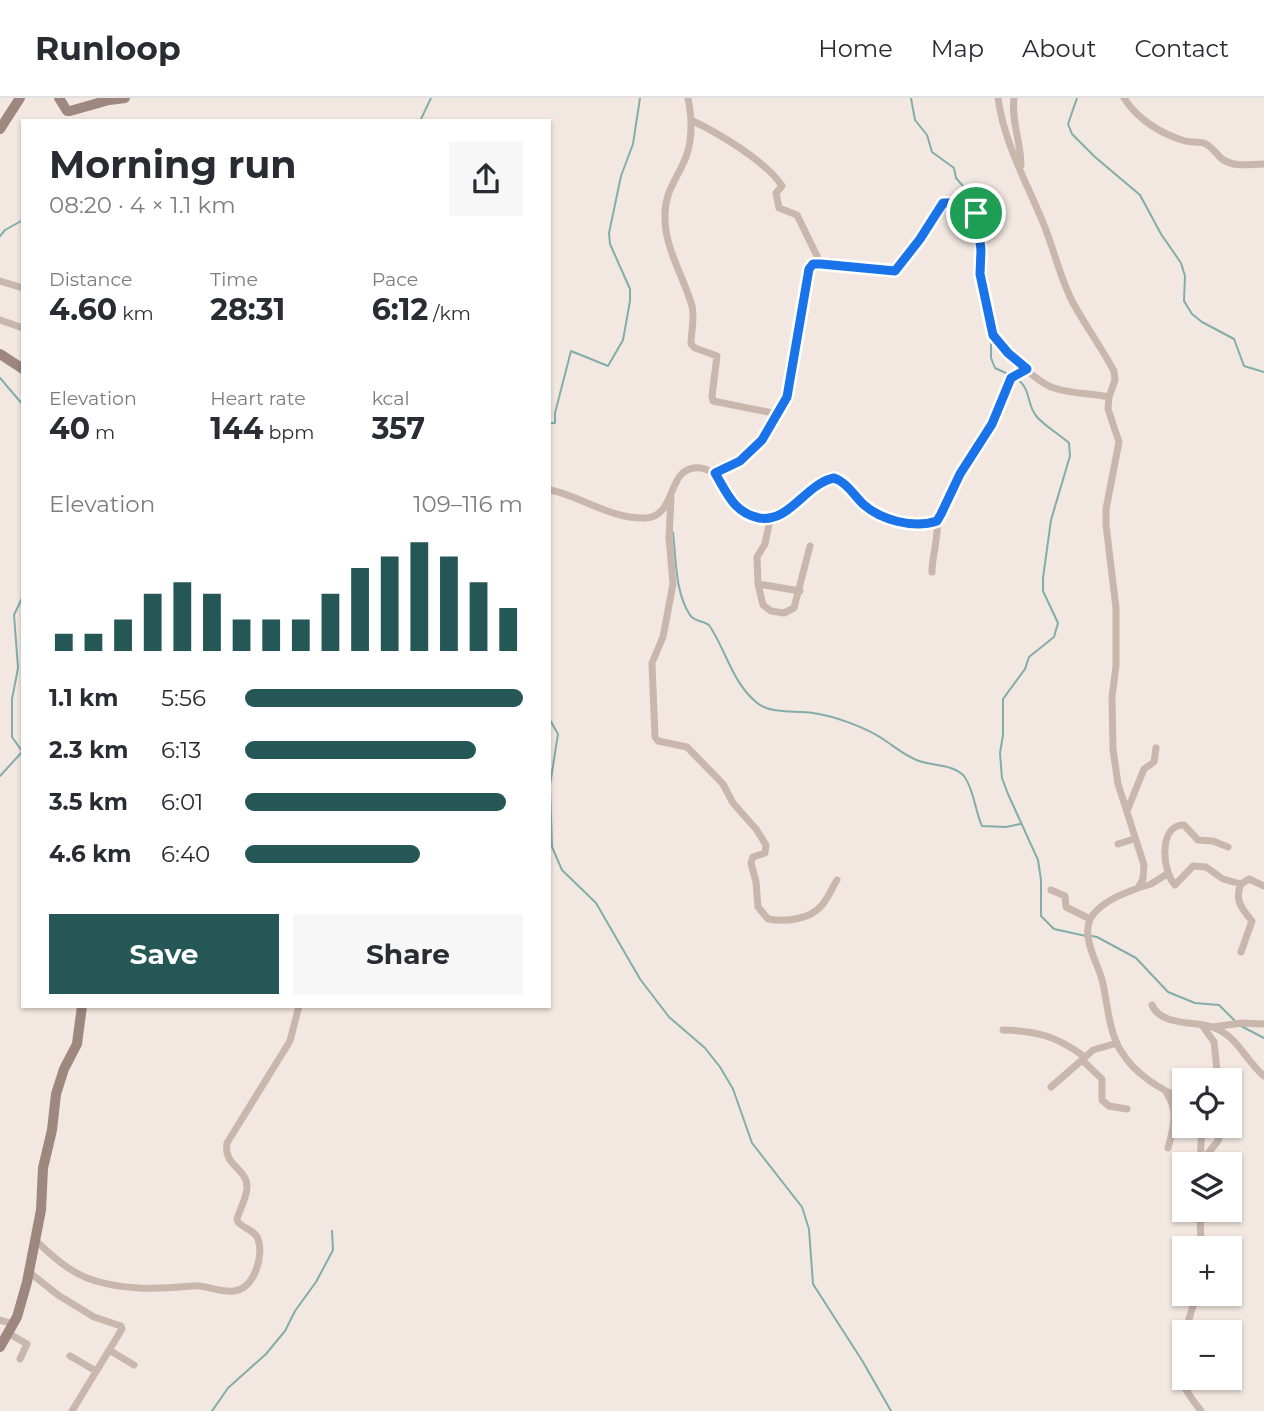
<!DOCTYPE html>
<meta charset="utf-8">
<style>
:root{--surface:#fff;--page:#f7f7f7;--text:#2b2b33;--muted:#7c7c81;--line:#e1e1e2;--accent:#245755}
body{margin:0;font-family:Montserrat,sans-serif;background:var(--page);color:var(--text);height:100vh;display:flex;flex-direction:column;font-size:26px;white-space:nowrap}
*{box-sizing:border-box;margin:0}
p{font-size:23px;color:var(--muted)}
.icon{flex:none;width:38px;height:38px;fill:none;stroke:currentColor;stroke-width:2;stroke-linecap:round;stroke-linejoin:round}
.map{position:relative;flex:1;overflow:hidden}
.details{position:absolute;left:21px;top:21px;width:530px;height:889px;display:flex;flex-direction:column;background:var(--surface);border-radius:0px;box-shadow:0 2px 5px #0004}
.details>*{flex:none}
.buttons{position:absolute;left:1172px;top:970px;display:grid;gap:14px}
.buttons a{display:grid;place-items:center;width:70px;height:70px;border-radius:0px;background:var(--surface);box-shadow:0 2px 5px #0004;font-size:35px}
.pin{position:absolute;display:grid;place-items:center;width:60px;height:60px;color:#fff;margin:-30px;border:4px solid #fff;border-radius:50%;box-shadow:0 2px 7px #0007}
.round{display:grid;place-items:center;flex:none;width:74px;height:74px;border-radius:0px;background:var(--page)}
.overview{display:flex;align-items:center;justify-content:space-between;height:119px;padding:0 28px}
h1{font-size:38px;font-weight:700;line-height:52px}
.stats{display:grid;grid-template-columns:repeat(3,1fr);gap:10px;height:119px;padding:7px 28px}
.stats div{display:grid;align-content:center}
.stats b{font-size:30px;font-weight:700}
.stats small{font-size:19px;font-weight:400}
.stats p{font-size:19px}
.chart{height:196px;padding:14px 28px}
.chart p{display:flex;justify-content:space-between}
.chart svg{width:100%;height:126px;margin-top:7px;stroke:var(--accent);stroke-width:6}
.cta{display:flex;gap:14px;margin-top:auto;padding:14px 28px}
.cta a{flex:1;height:80px;border-radius:0px;background:var(--accent);color:#fff;font-size:28px;font-weight:700;line-height:80px;text-align:center}
.cta a+a{background:var(--page);color:var(--text)}
ul{padding:0 28px;list-style:none;font-size:23px}
li{display:grid;grid-template-columns:112px 84px 1fr;align-items:center;height:52px}
li i{height:18px;border-radius:9px;background:var(--accent)}
header{display:flex;align-items:center;gap:42px;box-sizing:border-box;height:98px;padding:0 35px;background:var(--surface);border-bottom:2px solid var(--line)}
header strong{font-size:33px}
nav{display:flex;gap:38px;margin-inline-start:auto;font-size:24px}
.map>svg:first-child{display:block}
.lines{fill:none;stroke-linecap:round;stroke-linejoin:round}
.stream{stroke:#82adaa;stroke-width:2}
.street{stroke:#c9b7ae;stroke-width:7}
.secondary{stroke:#9d877f;stroke-width:10}
.route-casing{stroke:#fff;stroke-width:14}
.route{stroke:#1a73e8;stroke-width:9}
</style>
<header>
<strong>Runloop</strong>
<nav><a>Home</a><a>Map</a><a>About</a><a>Contact</a></nav>
</header>
<div class="map">
<svg width="1264" height="1313" viewBox="0 0 1264 1313">
<rect width="100%" height="100%" fill="#f2e8e1"/>
<g class="lines">
<path class="stream" d="M 911,0 L 915,22 L 927,37 L 932,54 L 954,70 L 956,80 L 969,95 L 971,107
M 1077,0 L 1068,26 L 1072,36 L 1095,59 L 1140,97 L 1161,136 L 1181,165 L 1185,178 L 1184,203 L 1192,216 L 1202,224 L 1234,241 L 1244,268 L 1264,274
M 420,23 L 431,0
M 970,112 L 973,133 L 977,141
M 0,138 L 5,132 L 23,122
M 977,170 L 977,188 L 982,198
M 991,237 L 991,260 L 995,270 L 1010,277
M 1015,279 C 1033,292 1025,305 1037,319 C 1046,329 1059,336 1069,345 L 1070,358 L 1051,422 L 1043,480 L 1043,493 L 1058,525 L 1054,539 L 1029,559 L 1025,571 L 1003,601 L 1003,637 L 1000,655 L 1002,680 L 1008,696 L 1038,762 L 1041,782 L 1041,818 L 1054,831 L 1086,838
M 0,280 L 23,307
M 550,325 L 555,325 L 555,315 L 571,253 L 608,268 L 623,242 L 630,203 L 630,191 L 610,146 L 609,135 L 621,78 L 633,46 L 640,0
M 673,434 C 676,460 675,495 690,517 C 694,524 703,522 709,527 C 726,552 732,584 756,604 C 771,617 794,612 813,615 C 834,618 865,629 883,641 C 895,649 905,658 919,663 C 933,668 953,666 964,678 C 974,691 975,713 982,728 L 1006,729 L 1020,726
M 550,622 L 558,636 L 550,687
M 22,653 L 12,639 L 12,601 L 18,570 L 14,517 L 23,498
M 0,678 L 22,654
M 550,690 L 552,749 L 562,772 L 596,805 L 640,881 L 669,919 L 705,950 L 720,969 L 733,991 L 752,1045 L 802,1109 L 809,1131 L 813,1186 L 863,1264 L 891,1313
M 1092,838 L 1097,839 L 1136,860 L 1168,894 L 1195,905 L 1219,907 L 1235,923
M 1239,927 L 1264,940
M 212,1313 L 228,1290 L 266,1256 L 285,1233 L 295,1213 L 316,1184 L 333,1152 L 332,1133"/>
<path class="street" d="M 688,0 C 692,20 693,40 686,59 C 677,82 664,93 665,120 C 665,151 684,179 692,208 C 695,220 691,234 691,246 L 695,250 L 717,258 L 712,298 L 713,303 L 778,316 C 763,344 744,364 715,375
M 998,0 C 1004,45 1027,85 1044,127 C 1054,152 1060,179 1072,203 C 1085,227 1101,249 1114,273 L 1115,282 L 1109,299 L 1108,311 L 1119,344 L 1106,411 L 1106,427 L 1116,510 L 1116,568 L 1112,599 L 1113,651 L 1118,686 L 1144,767 L 1143,781 L 1138,790 C 1122,796 1103,803 1092,818 C 1087,825 1087,836 1089,844 C 1092,860 1102,874 1104,891 C 1108,911 1110,936 1121,953 C 1135,977 1161,991 1185,1003
M 1014,0 C 1011,22 1021,45 1021,67
M 1124,0 C 1137,21 1161,36 1185,43 C 1192,45 1199,43 1206,46 C 1213,50 1216,56 1222,61 C 1235,70 1250,66 1264,66
M 691,22 C 718,35 766,63 782,88 L 776,95 L 779,110 L 797,117 L 821,166
M 0,183 L 23,190
M 0,222 L 23,230
M 778,316 L 787,299 L 809,171 L 813,166 L 821,166 L 895,173 L 920,141 L 943,105 L 954,105 L 976,112 L 981,152 L 980,176 L 991,229 C 996,246 1037,285 1054,290 C 1071,296 1091,295 1109,299
M 550,392 C 581,398 612,422 646,420 C 676,418 667,373 694,370 C 729,366 720,421 767,421 C 790,421 808,385 834,380 C 844,384 852,394 860,402 C 878,420 906,429 932,424 L 941,417 L 960,376 L 992,326 L 1011,280 L 1028,271
M 671,400 L 669,440 L 673,486 L 663,539 L 652,565 L 655,639 L 658,643 L 687,649 L 723,686 L 733,705 L 756,731 L 766,747 L 765,755 L 753,759 L 751,765 L 756,784 L 758,809 L 768,821 C 785,824 810,822 822,807 C 828,800 832,790 837,782
M 770,421 L 765,446 L 757,459 L 758,486 L 763,507 L 771,513 L 784,515 L 794,510 L 810,448
M 932,474 C 932,457 939,439 937,423
M 758,486 L 800,493
M 1127,713 L 1144,671 L 1154,664 L 1156,650
M 1118,746 L 1134,741
M 1228,749 L 1213,743 L 1198,742 L 1184,727 C 1158,727 1162,773 1175,787 L 1193,768 L 1206,769 L 1223,781 L 1241,786 C 1234,802 1242,811 1252,823 L 1241,854
M 1241,786 L 1249,781 L 1264,788
M 1138,790 L 1151,786 L 1167,776
M 1051,792 L 1065,798 L 1066,809 L 1090,821
M 1152,907 C 1161,928 1193,923 1212,929 C 1236,936 1246,963 1264,978
M 1202,927 L 1214,944 L 1218,982
M 1213,929 L 1241,925 L 1264,926
M 1003,932 C 1038,933 1056,938 1085,959
M 1117,945 L 1093,952 L 1082,962 L 1102,981 L 1102,1002 L 1109,1008 L 1127,1011
M 1051,989 L 1082,962
M 1167,996 C 1179,1012 1173,1032 1168,1050
M 1200,1065 L 1218,1043 L 1221,1027
M 1200,1065 L 1202,1027
M 1200,1111 L 1201,1150
M 35,1142 C 50,1156 67,1172 87,1180 C 121,1193 157,1191 192,1188 C 205,1186 218,1195 234,1193 C 255,1190 264,1157 258,1141 C 255,1132 244,1131 238,1124 L 237,1121 C 240,1111 247,1099 247,1089 C 247,1070 223,1068 227,1045 L 290,943 L 299,908
M 29,1174 L 58,1197 L 94,1219 L 121,1228 L 122,1231 L 72,1313
M 0,1222 L 13,1226
M 1185,1234 C 1174,1272 1177,1282 1201,1313
M 1185,1234 L 1197,1195
M 8,1235 L 27,1246 L 20,1261
M 109,1252 L 134,1267
M 70,1258 L 96,1273"/>
<path class="secondary" d="M 59,0 L 67,13 L 70,13 L 109,2 L 125,0
M 0,31 L 20,0
M 0,256 L 23,271
M 0,1249 L 17,1219 L 27,1184 L 41,1112 L 43,1070 L 52,1032 L 56,996 L 64,971 L 77,946 L 82,908"/>
</g>
<g class="lines">
<g class="route-casing">
<path id="route" d="M 943,105 L 954,105 L 976,112 L 981,152 L 980,176 L 993,237 L 1008,255 L 1027,271 L 1011,280 L 992,326 L 960,376 L 941,416 L 937,423 C 913,431 881,422 863,406 C 854,397 846,384 834,380 C 805,386 790,425 759,420 C 734,415 727,395 715,375 L 740,363 L 762,342 L 787,299 L 809,171 L 813,166 L 821,166 L 895,173 L 920,141 Z"/>
</g>
<use href="#route" class="route"/>
</g>
</svg>
<div class="buttons">
<a><svg class="icon" aria-label="locate" viewBox="0 0 24 24"><circle cx="12" cy="12" r="6"/><path d="M12 2v4M12 18v4M2 12h4M18 12h4"/></svg></a>
<a><svg class="icon" aria-label="layers" viewBox="0 0 24 24"><path d="M12 4l9 5-9 5-9-5zM3 14l9 5 9-5"/></svg></a>
<a>+</a>
<a>−</a>
</div>
<div class="pin" style="left:976px;top:115px;background:#1e9e55"><svg class="icon" aria-label="arrive" viewBox="0 0 24 24"><path d="M6 21V4h12l-3 4 3 4H6"/></svg></div>
<section class="details">
<div class="overview"><div><h1>Morning run</h1><p>08:20 · 4 × 1.1 km</p></div><a class="round"><svg class="icon" aria-label="share" viewBox="0 0 24 24"><path d="M12 15V3M7 8l5-5 5 5M5 13v7h14v-7"/></svg></a></div>
<div class="stats">
<div><p>Distance</p><b>4.60<small> km</small></b></div>
<div><p>Time</p><b>28:31</b></div>
<div><p>Pace</p><b>6:12<small> /km</small></b></div>
</div>
<div class="stats">
<div><p>Elevation</p><b>40<small> m</small></b></div>
<div><p>Heart rate</p><b>144<small> bpm</small></b></div>
<div><p>kcal</p><b>357</b></div>
</div>
<div class="chart"><p><span>Elevation</span>109–116 m</p>
<svg viewBox="0 0 160 44" preserveAspectRatio="none"><path d="M5 44V38M15 44V38M25 44V33M35 44V24M45 44V20M55 44V24M65 44V33M75 44V33M85 44V33M95 44V24M105 44V15M115 44V11M125 44V6M135 44V11M145 44V20M155 44V29"/></svg>
</div>
<ul>
<li><b>1.1 km</b>5:56<i style="width:100%"></i></li>
<li><b>2.3 km</b>6:13<i style="width:83%"></i></li>
<li><b>3.5 km</b>6:01<i style="width:94%"></i></li>
<li><b>4.6 km</b>6:40<i style="width:63%"></i></li>
</ul>
<div class="cta"><a>Save</a><a>Share</a></div>
</section>
</div>
